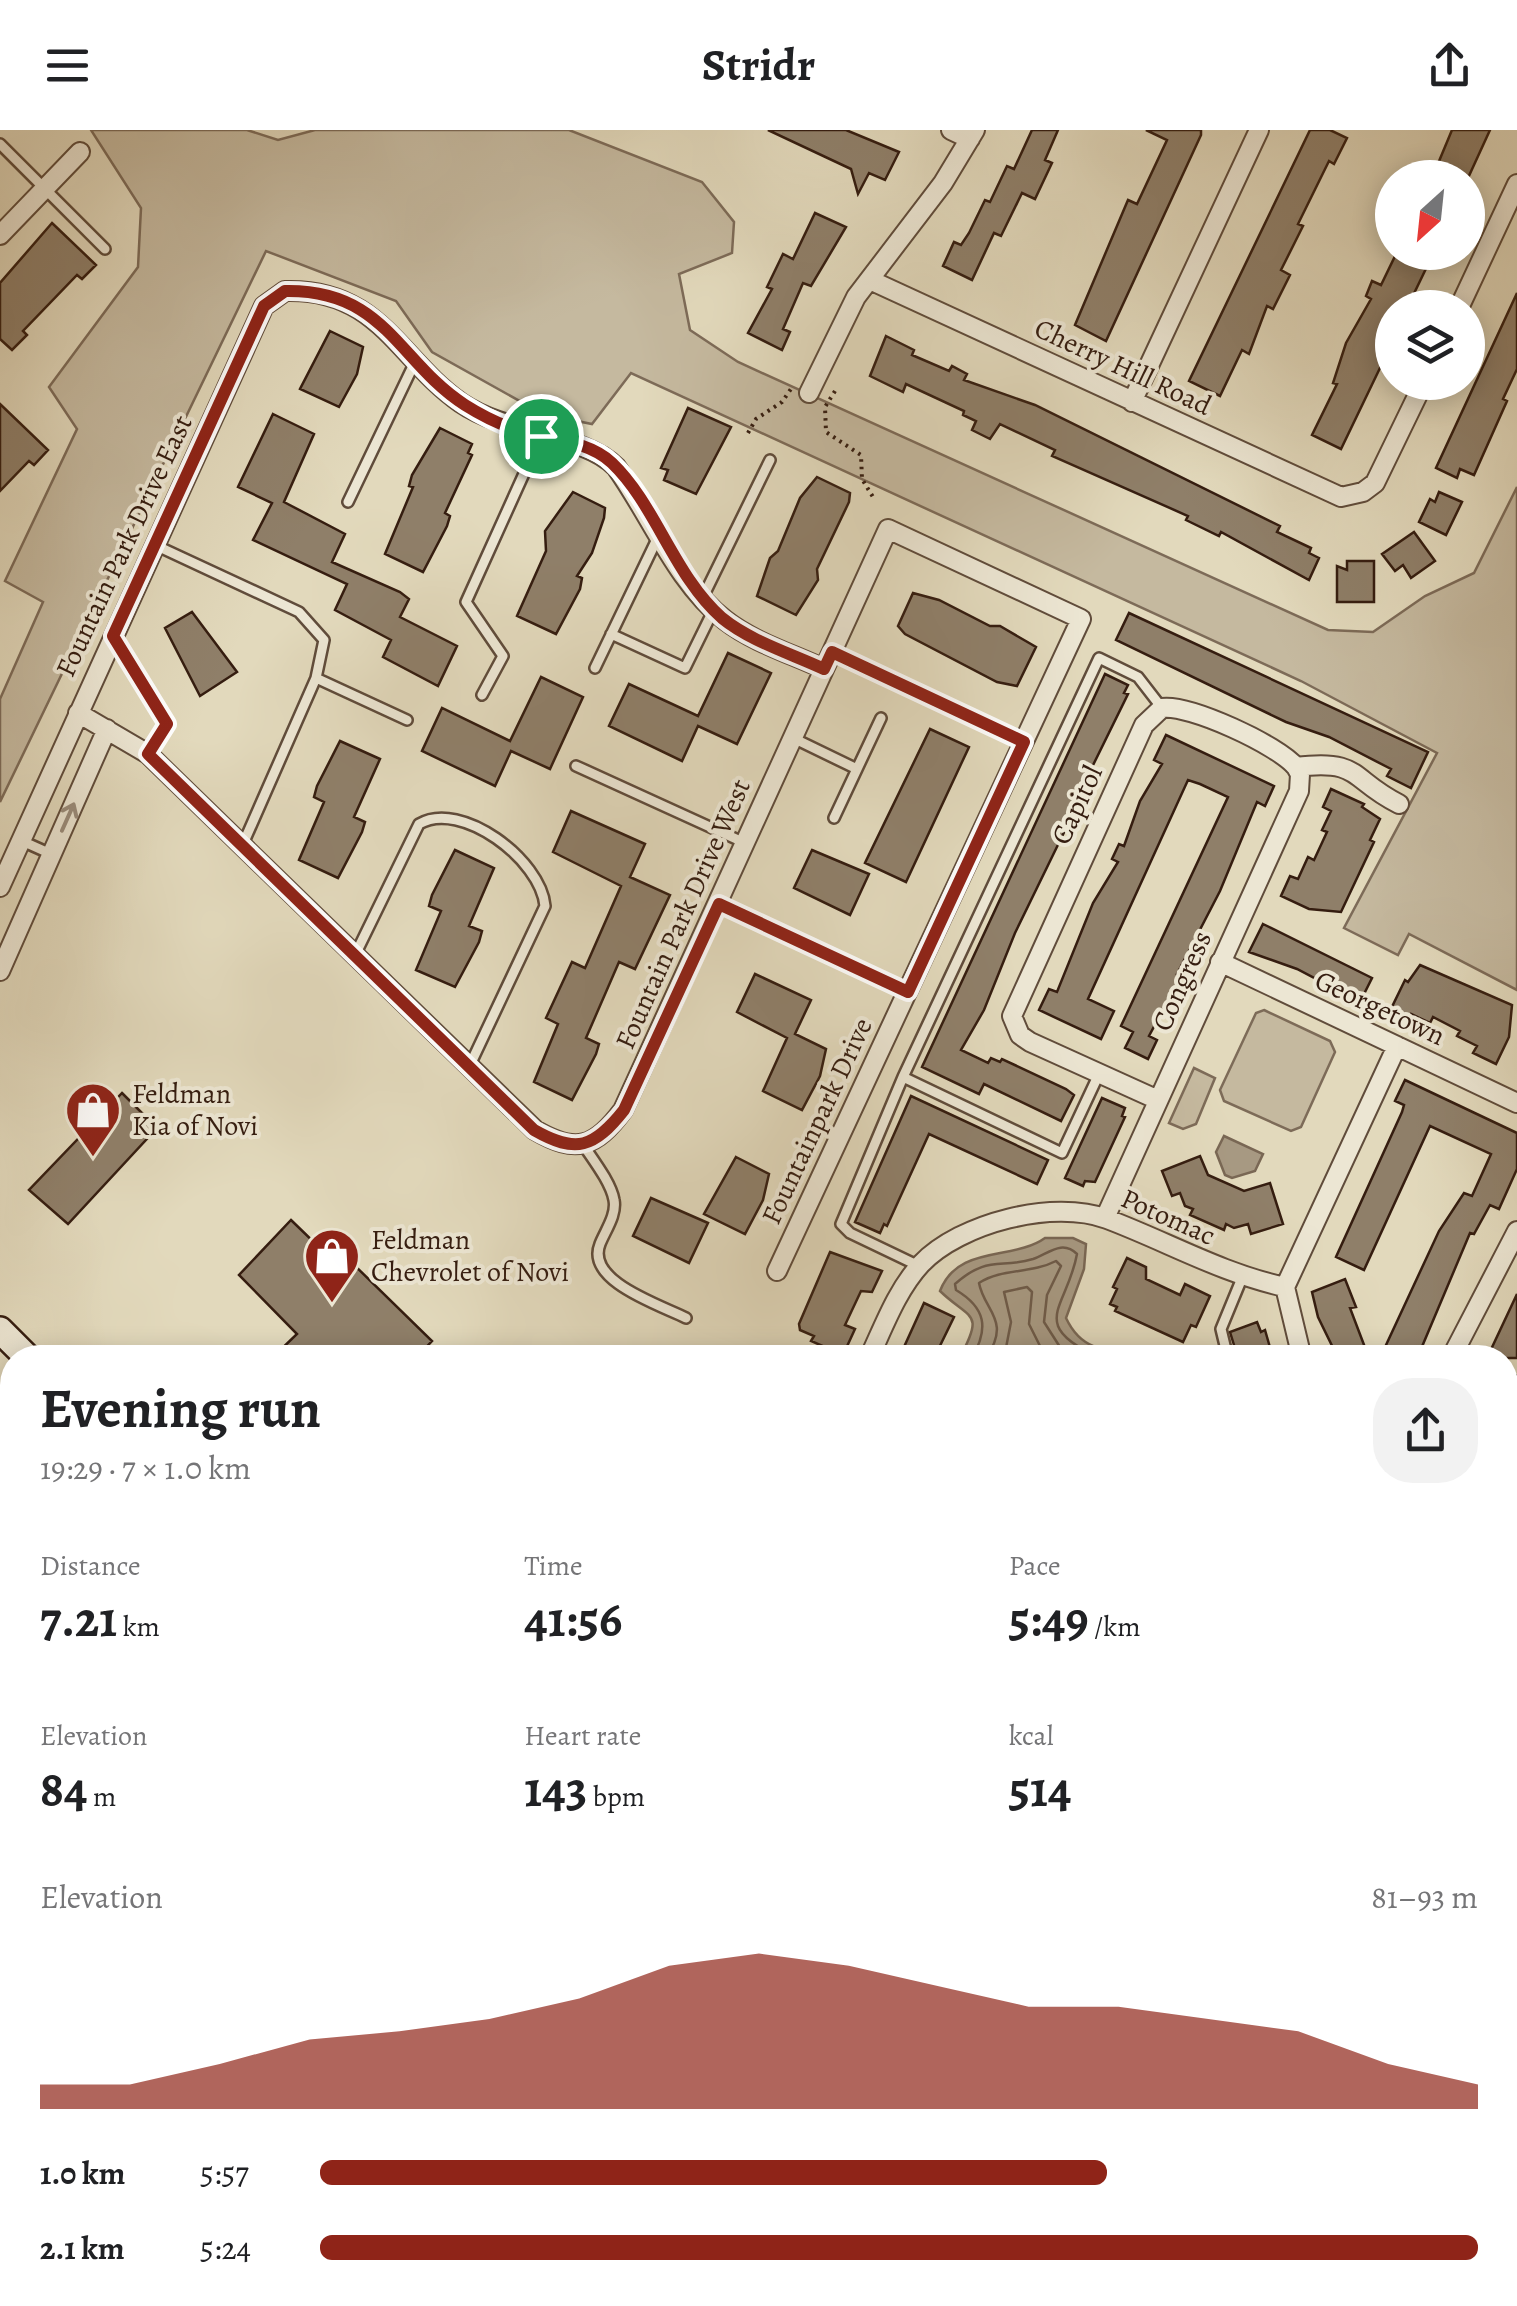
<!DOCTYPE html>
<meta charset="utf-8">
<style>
:root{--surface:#fff;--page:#f2f2f2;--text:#202124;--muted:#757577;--accent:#8f2418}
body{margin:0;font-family:Alegreya,serif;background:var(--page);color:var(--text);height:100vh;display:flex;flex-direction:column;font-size:38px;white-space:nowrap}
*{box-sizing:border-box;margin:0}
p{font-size:32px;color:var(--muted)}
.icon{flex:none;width:55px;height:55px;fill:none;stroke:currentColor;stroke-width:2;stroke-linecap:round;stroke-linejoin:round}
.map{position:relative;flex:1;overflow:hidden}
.panel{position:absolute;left:0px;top:1215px;width:1518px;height:962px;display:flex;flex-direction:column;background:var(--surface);border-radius:40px 40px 0 0;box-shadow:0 5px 25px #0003}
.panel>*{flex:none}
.needle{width:65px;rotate:207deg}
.controls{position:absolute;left:1375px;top:30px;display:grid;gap:20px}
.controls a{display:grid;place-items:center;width:110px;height:110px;border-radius:50%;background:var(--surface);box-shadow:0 5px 25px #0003;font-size:50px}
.pin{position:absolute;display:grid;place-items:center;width:85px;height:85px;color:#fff;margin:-42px;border:5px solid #fff;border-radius:50%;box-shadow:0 2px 10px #0007}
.round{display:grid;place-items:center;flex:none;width:105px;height:105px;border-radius:40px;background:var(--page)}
.headline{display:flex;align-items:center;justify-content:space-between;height:170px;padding:0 40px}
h1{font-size:55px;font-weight:700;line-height:75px}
.metrics{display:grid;grid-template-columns:repeat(3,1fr);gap:15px;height:170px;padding:10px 40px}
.metrics div{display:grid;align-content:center}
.metrics b{font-size:50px;font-weight:700}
.metrics small{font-size:28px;font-weight:400}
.metrics p{font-size:28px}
.chart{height:280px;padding:20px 40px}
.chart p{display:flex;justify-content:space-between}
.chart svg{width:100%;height:180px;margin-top:10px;fill:var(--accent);opacity:.7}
ul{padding:0 40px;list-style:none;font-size:32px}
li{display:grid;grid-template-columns:160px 120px 1fr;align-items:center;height:75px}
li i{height:25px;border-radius:12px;background:var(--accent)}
header{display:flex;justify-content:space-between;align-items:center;height:130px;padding:0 40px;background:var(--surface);font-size:45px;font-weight:700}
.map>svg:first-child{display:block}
.green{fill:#c5b99f;stroke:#7d6b58;stroke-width:2.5}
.water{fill:#a79982;stroke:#796754;stroke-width:2.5}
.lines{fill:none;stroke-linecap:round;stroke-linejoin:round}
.shore{stroke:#6e5b49;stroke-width:2.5}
.stream{stroke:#796754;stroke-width:5}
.building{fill:#8f7f69;stroke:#351d10;stroke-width:2.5}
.service-casing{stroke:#604c3b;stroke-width:14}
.minor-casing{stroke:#604c3b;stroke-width:22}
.secondary-casing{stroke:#351d10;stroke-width:30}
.path{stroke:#351d10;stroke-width:4;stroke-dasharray:2.5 5;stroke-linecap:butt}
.service{stroke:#ece6d3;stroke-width:9}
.minor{stroke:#ece6d3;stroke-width:18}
.secondary{stroke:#ece6d3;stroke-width:25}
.oneway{stroke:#9a8c7b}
.route-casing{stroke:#fff;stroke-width:20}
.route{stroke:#8f2418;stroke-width:12}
.labels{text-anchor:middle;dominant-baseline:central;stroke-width:8;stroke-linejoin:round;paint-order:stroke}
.street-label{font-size:28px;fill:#351d10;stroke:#ece6d3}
.poi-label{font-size:28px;fill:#351d10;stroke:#ece6d3;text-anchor:start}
</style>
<header><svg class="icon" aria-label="menu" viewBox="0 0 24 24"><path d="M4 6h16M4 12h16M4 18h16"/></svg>Stridr<svg class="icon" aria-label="share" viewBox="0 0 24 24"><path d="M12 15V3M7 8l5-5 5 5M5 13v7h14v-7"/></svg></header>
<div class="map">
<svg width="1517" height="2176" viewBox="0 0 1517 2176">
<rect width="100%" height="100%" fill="#e2d9bc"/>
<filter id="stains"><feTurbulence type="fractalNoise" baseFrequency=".002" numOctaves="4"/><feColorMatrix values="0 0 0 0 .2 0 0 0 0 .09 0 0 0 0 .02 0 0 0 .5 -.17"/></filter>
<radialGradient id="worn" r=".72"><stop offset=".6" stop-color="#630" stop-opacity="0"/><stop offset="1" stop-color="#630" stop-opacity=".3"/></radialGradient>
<path class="green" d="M 91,0 L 247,0 L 278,10 L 315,0 L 569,0 L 702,52 L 734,92 L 732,123 L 679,144 L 690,200 L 738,232 L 1328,500 L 1373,502 L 1425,466 L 1474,443 L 1517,357 L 1517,860 L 1409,804 L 1398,825 L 1344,798 L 1437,623 L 1301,551 L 631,243 L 592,294 L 543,284 L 432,222 L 396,171 L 266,121 L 0,672 L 0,569 L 43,472 L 5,451 L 77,299 L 49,257 L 138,137 L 141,78 Z
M 1264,880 L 1330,911 L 1335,922 L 1301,997 L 1291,1001 L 1224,971 L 1220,960 L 1256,883 Z
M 1194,938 L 1215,948 L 1196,994 L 1183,999 L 1169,993 Z"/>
<path class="water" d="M 1224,1006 L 1263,1024 L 1255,1041 L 1232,1048 L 1225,1045 L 1216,1022 Z
M 1045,1108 L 1073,1108 L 1086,1114 L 1084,1139 L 1066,1188 C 1090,1239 1135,1209 1157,1227 L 960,1227 C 985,1181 970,1190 940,1161 C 958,1114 1013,1131 1045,1108 Z
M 1517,1344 L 1517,1451 L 1510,1460 L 1517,1473 L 1513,1534 L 1505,1528 L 1505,1362 Z
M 625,2165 L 713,2165 L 718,2176 L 621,2176 Z"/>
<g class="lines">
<path class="shore" d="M 972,1228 C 989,1198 986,1178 956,1160 L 955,1154 C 988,1125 999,1139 1033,1129 C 1048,1124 1062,1109 1077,1124 C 1067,1179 1026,1194 1100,1228
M 986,1228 C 1012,1190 984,1181 979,1153 C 1002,1138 1031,1144 1056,1131 L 1061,1136 L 1047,1165 L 1044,1192 L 1067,1228
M 1004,1228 L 1011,1192 L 1004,1162 L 1027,1157 L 1032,1162 L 1029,1194 L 1046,1228"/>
<path class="stream" d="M 1512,1529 L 1517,1550"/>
</g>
<path class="building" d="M 768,0 L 846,0 L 899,22 L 885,50 L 869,43 L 858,64 L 851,39 Z
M 1032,0 L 1058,0 L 1045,30 L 1052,33 L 1035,69 L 1022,63 L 1001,106 L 994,103 L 972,150 L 943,136 L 954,112 L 961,115 L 969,103 L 985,70 L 990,72 L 1007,36 L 1014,39 Z
M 1146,0 L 1201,0 L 1201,5 L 1106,211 L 1075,195 L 1128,70 L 1137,74 L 1167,10 Z
M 1310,0 L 1330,0 L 1347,8 L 1334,34 L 1329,31 L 1298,94 L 1303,96 L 1281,140 L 1290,145 L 1273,179 L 1267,176 L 1249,224 L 1242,220 L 1220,266 L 1189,251 Z
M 1452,0 L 1490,0 L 1468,48 L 1432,48 Z
M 815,83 L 846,97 L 811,156 L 803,153 L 783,199 L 790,202 L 782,220 L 748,203 L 772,159 L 767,157 L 783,124 L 793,129 Z
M 52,93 L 96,135 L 82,149 L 77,145 L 23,201 L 27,205 L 12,220 L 0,209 L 0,153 Z
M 1397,122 L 1434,122 L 1407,178 L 1392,178 L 1392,213 L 1341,319 L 1312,305 L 1337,254 L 1333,253 L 1346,213 L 1371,169 L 1366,166 L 1372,151 L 1381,155 Z
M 1517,163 L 1517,239 L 1503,269 L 1507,271 L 1474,345 L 1460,339 L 1457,348 L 1436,338 Z
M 330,201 L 363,217 L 357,244 L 339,277 L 300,259 Z
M 886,206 L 914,220 L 912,225 L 949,241 L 952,236 L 967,244 L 964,250 L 1035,275 L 1280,396 L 1277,402 L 1311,418 L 1309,423 L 1319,428 L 1309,450 L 1221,402 L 1219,406 L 1186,390 L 1188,386 L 1052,326 L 1055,320 L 1000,294 L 990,309 L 972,300 L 976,291 L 963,285 L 964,281 L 906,254 L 903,262 L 870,246 Z
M 0,274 L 48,320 L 34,335 L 29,331 L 0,361 Z
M 688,278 L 731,297 L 696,364 L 664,350 L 668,340 L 661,338 Z
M 273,284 L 314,304 L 284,372 L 345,404 L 332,432 L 400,462 L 409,469 L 400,487 L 457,516 L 438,556 L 383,527 L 391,510 L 335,480 L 347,454 L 253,410 L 272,373 L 238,357 Z
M 440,298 L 472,314 L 468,323 L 472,325 L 445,383 L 450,386 L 447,396 L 423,442 L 385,424 L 413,357 L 409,356 L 412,345 Z
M 817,347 L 850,363 L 849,372 L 817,439 L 818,450 L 796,485 L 757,466 L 770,428 L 778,421 L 800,368 Z
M 573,362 L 605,378 L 604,388 L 592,423 L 577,446 L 582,448 L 580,459 L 556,504 L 517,486 L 546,421 L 545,401 Z
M 1439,362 L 1462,372 L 1446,405 L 1419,392 L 1430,369 L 1435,372 Z
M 1414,402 L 1435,431 L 1411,448 L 1403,435 L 1395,441 L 1382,424 Z
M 1347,431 L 1374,431 L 1374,472 L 1337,472 L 1337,436 L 1347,440 Z
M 913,463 L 939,470 L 990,496 L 1000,496 L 1036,517 L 1017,556 L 997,552 L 905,504 L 898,496 Z
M 192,482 L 237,542 L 200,566 L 165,498 Z
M 1129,483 L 1428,622 L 1411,658 L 1387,646 L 1391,639 L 1329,607 L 1286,592 L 1116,510 Z
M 728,523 L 771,543 L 737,614 L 698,596 L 682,631 L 609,596 L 629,554 L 698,586 Z
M 1105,544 L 1128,555 L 1124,563 L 1128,564 L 1069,684 L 1072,686 L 1015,803 L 984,880 L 961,920 L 988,933 L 991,928 L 1000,932 L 1002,929 L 1066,959 L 1074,965 L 1061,991 L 984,954 L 979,964 L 922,937 Z
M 541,547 L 583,567 L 550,639 L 511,621 L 495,656 L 422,621 L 442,578 L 510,611 Z
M 930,599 L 969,617 L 906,752 L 865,733 Z
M 1166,605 L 1274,656 L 1265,676 L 1257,672 L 1220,761 L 1177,844 L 1181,846 L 1149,906 L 1157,910 L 1148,929 L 1125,918 L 1133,902 L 1121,896 L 1228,667 L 1200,654 L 1188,650 L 1088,869 L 1114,881 L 1101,909 L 1039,880 L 1049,859 L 1057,862 L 1093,773 L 1118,732 L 1112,729 L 1119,714 L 1124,716 L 1140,671 L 1162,634 L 1154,630 Z
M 340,611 L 380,629 L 354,687 L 365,692 L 362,702 L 338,748 L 299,730 L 324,672 L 314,667 L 317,656 Z
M 1331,659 L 1364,674 L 1362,677 L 1380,689 L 1370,710 L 1374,712 L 1341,782 L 1309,779 L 1281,766 L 1290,746 L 1298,749 L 1308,727 L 1314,730 L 1327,702 L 1322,700 L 1331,681 L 1323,677 Z
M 571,681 L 645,714 L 630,747 L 670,765 L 635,839 L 619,832 L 586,908 L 599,914 L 596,924 L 572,970 L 534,952 L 558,894 L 546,888 L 572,832 L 585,838 L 621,756 L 553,722 Z
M 455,720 L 494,738 L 469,796 L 482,801 L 479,812 L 455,857 L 416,840 L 441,781 L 429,776 L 432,765 Z
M 812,720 L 869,744 L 850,785 L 794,758 Z
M 1263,794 L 1372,848 L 1360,872 L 1297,839 L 1249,822 Z
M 1420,835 L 1512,875 L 1509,907 L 1496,934 L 1473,923 L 1477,916 L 1457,906 L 1460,901 L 1433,887 L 1430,893 L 1411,884 L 1407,892 L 1389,883 L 1405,850 L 1408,852 Z
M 755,844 L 811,870 L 795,904 L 826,919 L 820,946 L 802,980 L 763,961 L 787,908 L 737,882 Z
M 1405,950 L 1517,1003 L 1517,1039 L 1499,1079 L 1490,1075 L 1474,1104 L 1470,1103 L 1421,1219 L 1413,1228 L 1380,1228 L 1439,1101 L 1464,1063 L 1472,1066 L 1491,1024 L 1430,996 L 1364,1140 L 1336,1127 L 1402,982 L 1404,975 L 1395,971 Z
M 122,963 L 157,998 L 68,1094 L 29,1060 Z
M 911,966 L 1048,1030 L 1037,1054 L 929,1004 L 887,1096 L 884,1094 L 880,1103 L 855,1092 Z
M 1102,968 L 1125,978 L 1122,986 L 1125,987 L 1095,1052 L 1085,1051 L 1083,1056 L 1065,1048 Z
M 1200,1026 L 1208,1045 L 1244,1061 L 1270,1053 L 1283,1094 L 1251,1104 L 1248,1094 L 1234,1098 L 1226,1094 L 1224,1100 L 1190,1085 L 1193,1079 L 1185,1076 L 1180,1063 L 1172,1066 L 1162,1041 Z
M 736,1027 L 769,1044 L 763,1070 L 745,1104 L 704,1084 Z
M 651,1068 L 708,1093 L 689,1133 L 633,1106 Z
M 291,1090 L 320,1118 L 312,1127 L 332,1146 L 347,1128 L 432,1211 L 416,1228 L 272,1228 L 297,1204 L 239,1145 Z
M 830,1122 L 882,1141 L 872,1162 L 861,1161 L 845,1195 L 855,1199 L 843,1225 L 811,1211 L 814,1206 L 800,1200 L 799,1194 Z
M 1127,1128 L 1146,1137 L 1146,1149 L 1180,1165 L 1185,1154 L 1210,1166 L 1196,1197 L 1191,1195 L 1183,1212 L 1115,1181 L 1117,1177 L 1110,1174 L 1117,1159 L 1113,1157 Z
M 1345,1149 L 1356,1177 L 1350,1178 L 1369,1228 L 1338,1228 L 1318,1187 L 1312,1162 Z
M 1517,1164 L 1517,1228 L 1487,1228 Z
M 924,1173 L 954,1187 L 934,1228 L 899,1228 Z
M 1257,1192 L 1261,1202 L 1265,1200 L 1273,1228 L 1238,1228 L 1230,1202 Z"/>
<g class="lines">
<g class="service-casing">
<path id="service" d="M 0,14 L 105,119
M 348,372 L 415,232
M 155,415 L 299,482 L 324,510 L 316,548 L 243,714
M 703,467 L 770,330
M 611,504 L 685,538 L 714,479
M 114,508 L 167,594 L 148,624
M 832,522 L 1024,612
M 595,538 L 659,405
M 316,548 L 407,590
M 482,565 L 503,526 L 466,472 L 541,306
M 793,608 L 857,639 L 881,588
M 576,636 L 745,713
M 834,688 L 857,639
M 22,711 L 51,724
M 719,773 L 908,862
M 356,823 L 419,694 C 461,669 541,730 545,776 L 470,935
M 1099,944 L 1062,1023 L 903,947 L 1099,528 L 1138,547 L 1162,578
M 903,947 L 841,1094 L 850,1103 L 919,1136
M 584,1016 C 594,1031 611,1053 614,1070 C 617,1085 605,1101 600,1114 C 585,1151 660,1175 686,1188
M 1228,1228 L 1221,1199 L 1242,1148
M 1505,1276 L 1517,1251
M 792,2165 L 796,2169 L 798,2165
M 1164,2165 L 1177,2176
M 193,2176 L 198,2165
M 1081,2176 L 1090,2165
M 1215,2176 L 1228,2165
M 1373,2176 L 1382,2165"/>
</g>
<g class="minor-casing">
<path id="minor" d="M 951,0 L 970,9
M 0,105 L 80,22
M 870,150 L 1341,367 L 1363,362 L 1375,353 L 1424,252
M 1459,178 L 1517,54
M 809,263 L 856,167 L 943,53 L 975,0
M 1132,272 L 1259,0
M 78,583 L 148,624 L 535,1000 C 576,1024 595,1018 623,980 L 888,399 L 1081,489 L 777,1141
M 0,757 L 264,176 L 285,161 C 379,158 398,229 461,273 C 508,305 584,304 616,337 C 651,386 677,453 725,490 C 753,512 792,524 824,539
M 1220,832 L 1517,973
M 0,841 L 107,599
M 1158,970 L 1030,912 L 1020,905 L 1012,886 L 1144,595 L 1162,578 C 1189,574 1278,615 1296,637 C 1362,629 1349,649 1399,674
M 1105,1088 L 1299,661 L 1300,644 L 1296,637
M 1285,1157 L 1397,916
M 869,1228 C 884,1196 897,1160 921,1134 C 960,1093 1053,1069 1107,1089 C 1168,1112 1221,1143 1285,1157 L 1302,1228
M 1451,1228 L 1517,1101
M 1505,1493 L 1517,1486
M 1505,1829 L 1517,1841
M 0,2075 L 12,2049
M 327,2165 L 351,2176
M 0,2176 L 1,2176
M 95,2176 L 100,2165
M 461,2176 L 470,2165
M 966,2176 L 988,2165"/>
</g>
<g class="secondary-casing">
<path id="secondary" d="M 0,1200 L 28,1228
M 1009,2165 L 1021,2176"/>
</g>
<path class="path" d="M 835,261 L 825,277 L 826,302 L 861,325 L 862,349 L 873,367
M 748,303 L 756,289 L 782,272 L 793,256"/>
<use href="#service" class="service"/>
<use href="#minor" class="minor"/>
<use href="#secondary" class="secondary"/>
</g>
<defs><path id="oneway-shaft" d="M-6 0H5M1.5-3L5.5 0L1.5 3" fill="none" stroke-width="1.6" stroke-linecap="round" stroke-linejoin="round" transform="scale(2.5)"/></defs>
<use class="oneway" href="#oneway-shaft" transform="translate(68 687) rotate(-66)"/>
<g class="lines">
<g class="route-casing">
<path id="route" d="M 285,161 C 385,159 398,232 465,275 C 484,287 505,297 527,303 C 556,310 590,312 612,333 C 656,375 674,446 722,488 C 750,511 792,524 824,539 L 832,522 L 1024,612 L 908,862 L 719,774 L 624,980 C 594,1018 576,1024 534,1000 L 148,624 L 167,594 L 113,506 L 264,176 Z"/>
</g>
<use href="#route" class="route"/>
</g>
<defs>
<g id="shop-pin" transform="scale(2.875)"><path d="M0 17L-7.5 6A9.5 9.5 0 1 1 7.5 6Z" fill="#8f2418" stroke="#ece6d3"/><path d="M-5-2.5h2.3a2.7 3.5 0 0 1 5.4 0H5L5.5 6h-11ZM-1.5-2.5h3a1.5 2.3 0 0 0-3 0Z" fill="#fff"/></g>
</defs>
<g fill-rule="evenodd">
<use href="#shop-pin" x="93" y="980"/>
<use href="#shop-pin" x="332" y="1126"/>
</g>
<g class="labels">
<g class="street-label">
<text transform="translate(1123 237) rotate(25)">Cherry Hill Road</text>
<text transform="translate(124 416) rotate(-65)">Fountain Park Drive East</text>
<text transform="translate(1077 675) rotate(-65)">Capitol</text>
<text transform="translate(683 784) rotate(-66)">Fountain Park Drive West</text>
<text transform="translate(1182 851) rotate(-66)">Congress</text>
<text transform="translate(1380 878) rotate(25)">Georgetown</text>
<text transform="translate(817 991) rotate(-65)">Fountainpark Drive</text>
<text transform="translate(1168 1087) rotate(24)">Potomac</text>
</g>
<g class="poi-label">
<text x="132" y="964">Feldman<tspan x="132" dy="32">Kia of Novi</tspan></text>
<text x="371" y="1110">Feldman<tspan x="371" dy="32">Chevrolet of Novi</tspan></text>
</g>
</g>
<rect width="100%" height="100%" filter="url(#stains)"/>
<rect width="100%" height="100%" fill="url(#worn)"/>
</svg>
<div class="controls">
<a><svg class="needle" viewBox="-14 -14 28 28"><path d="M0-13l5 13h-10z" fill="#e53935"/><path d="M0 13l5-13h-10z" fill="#757577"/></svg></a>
<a><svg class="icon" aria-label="layers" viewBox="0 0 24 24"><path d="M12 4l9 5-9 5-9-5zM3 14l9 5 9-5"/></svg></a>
</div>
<div class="pin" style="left:541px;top:306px;background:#1e9e55"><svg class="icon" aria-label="arrive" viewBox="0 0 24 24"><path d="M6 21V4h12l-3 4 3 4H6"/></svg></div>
<section class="panel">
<div class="headline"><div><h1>Evening run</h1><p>19:29 · 7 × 1.0 km</p></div><a class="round"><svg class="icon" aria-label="share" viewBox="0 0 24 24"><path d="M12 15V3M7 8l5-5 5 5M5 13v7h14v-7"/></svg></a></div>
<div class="metrics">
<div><p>Distance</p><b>7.21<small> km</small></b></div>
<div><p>Time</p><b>41:56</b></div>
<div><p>Pace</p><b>5:49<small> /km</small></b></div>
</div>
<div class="metrics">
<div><p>Elevation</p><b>84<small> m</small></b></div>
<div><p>Heart rate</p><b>143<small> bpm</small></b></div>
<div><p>kcal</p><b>514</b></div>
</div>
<div class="chart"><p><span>Elevation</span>81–93 m</p>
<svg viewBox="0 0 160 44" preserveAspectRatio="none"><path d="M0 44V38L10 38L20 33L30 27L40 25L50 22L60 17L70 9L80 6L90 9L100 14L110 19L120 19L130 22L140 25L150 33L160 38V44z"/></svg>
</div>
<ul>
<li><b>1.0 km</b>5:57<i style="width:68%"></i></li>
<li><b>2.1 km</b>5:24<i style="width:100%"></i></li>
</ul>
</section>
</div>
